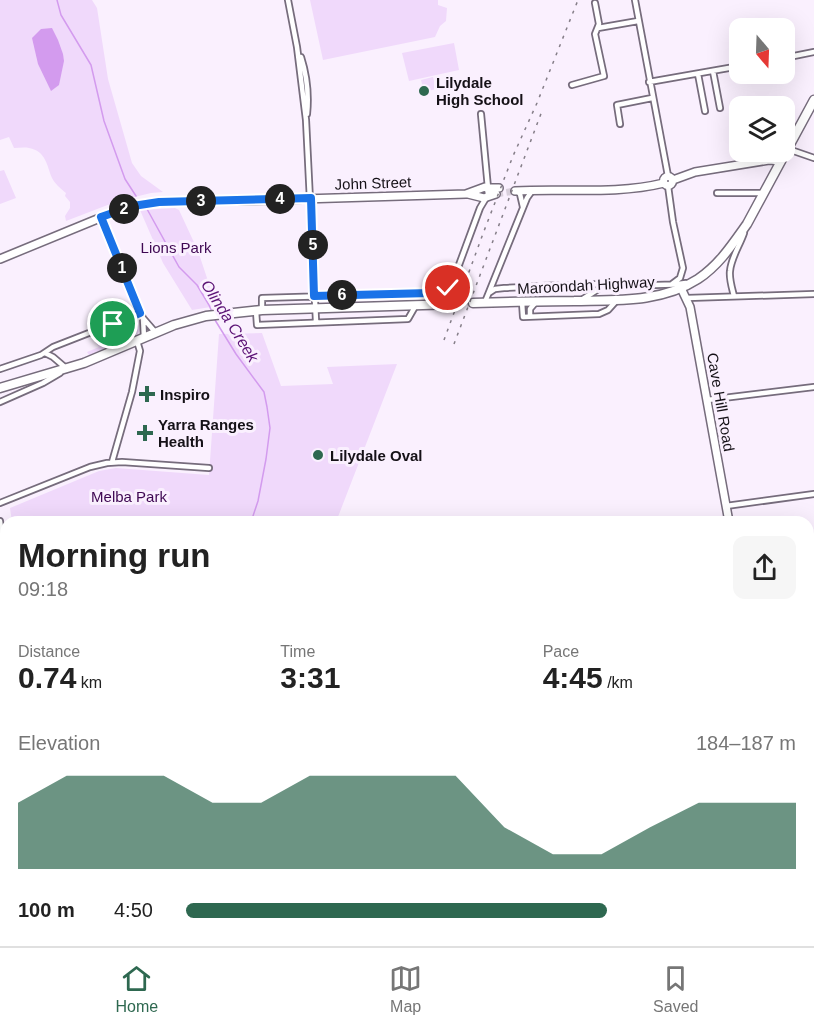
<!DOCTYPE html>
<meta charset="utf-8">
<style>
:root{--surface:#fff;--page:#f6f6f6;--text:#222;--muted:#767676;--line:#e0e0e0;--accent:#2e6850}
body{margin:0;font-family:Arial,sans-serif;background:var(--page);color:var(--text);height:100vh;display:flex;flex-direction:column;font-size:22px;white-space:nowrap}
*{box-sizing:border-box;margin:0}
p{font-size:20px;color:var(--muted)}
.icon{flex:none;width:33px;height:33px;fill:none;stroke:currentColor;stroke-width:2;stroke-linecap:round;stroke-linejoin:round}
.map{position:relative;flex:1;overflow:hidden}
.details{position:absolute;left:0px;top:516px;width:814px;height:430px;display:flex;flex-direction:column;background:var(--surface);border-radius:18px 18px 0 0;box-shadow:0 6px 24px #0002}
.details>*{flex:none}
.needle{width:39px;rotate:161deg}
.fabs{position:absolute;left:729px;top:18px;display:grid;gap:12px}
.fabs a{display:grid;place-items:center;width:66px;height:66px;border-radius:12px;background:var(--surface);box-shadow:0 6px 24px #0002;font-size:30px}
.pin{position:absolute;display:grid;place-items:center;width:51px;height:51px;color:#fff;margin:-26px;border:3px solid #fff;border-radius:50%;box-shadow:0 2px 6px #0007}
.km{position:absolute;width:30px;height:30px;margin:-15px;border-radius:50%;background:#222;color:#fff;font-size:16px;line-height:30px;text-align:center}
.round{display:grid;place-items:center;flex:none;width:63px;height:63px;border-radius:12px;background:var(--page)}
.headline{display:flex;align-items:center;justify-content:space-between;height:102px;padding:0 18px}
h1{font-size:33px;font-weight:600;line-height:45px}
.figures{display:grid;grid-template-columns:repeat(3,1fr);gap:9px;height:102px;padding:6px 18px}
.figures div{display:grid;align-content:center}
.figures b{font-size:30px;font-weight:600}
.figures small{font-size:16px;font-weight:400}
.figures p{font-size:16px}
.chart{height:168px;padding:12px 18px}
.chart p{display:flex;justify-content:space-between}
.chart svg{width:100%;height:108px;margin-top:6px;fill:var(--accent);opacity:.7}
ul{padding:0 18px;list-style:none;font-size:20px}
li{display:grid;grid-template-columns:96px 72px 1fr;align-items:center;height:45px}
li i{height:15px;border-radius:8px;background:var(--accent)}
.tabs{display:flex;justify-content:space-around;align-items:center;height:84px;border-top:2px solid var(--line);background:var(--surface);font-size:16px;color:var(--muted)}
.tabs a{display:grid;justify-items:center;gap:3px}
.tabs .selected{color:var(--accent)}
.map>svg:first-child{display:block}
.green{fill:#f0d9fb}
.water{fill:#d39bee}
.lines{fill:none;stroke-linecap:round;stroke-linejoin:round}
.stream{stroke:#d39bee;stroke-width:1.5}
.secondary-tunnel{stroke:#d8cfdb;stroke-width:7;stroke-dasharray:7 3.5;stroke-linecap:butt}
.trunk-tunnel{stroke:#d8cfdb;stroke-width:8;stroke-dasharray:8 4;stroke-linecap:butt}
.minor-casing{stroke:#766c7c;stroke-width:8}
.tertiary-casing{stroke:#766c7c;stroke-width:9}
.secondary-casing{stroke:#766c7c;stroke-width:10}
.trunk-casing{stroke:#766c7c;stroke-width:11}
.minor{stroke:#fff;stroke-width:4.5}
.tertiary{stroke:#fff;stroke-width:6}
.secondary{stroke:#fff;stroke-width:7}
.trunk{stroke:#fff;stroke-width:8}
.rail{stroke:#857e88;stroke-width:1.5;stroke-dasharray:3 6;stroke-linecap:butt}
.route-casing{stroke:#fff;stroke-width:12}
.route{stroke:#1a73e8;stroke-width:8}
.poi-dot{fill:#2e6850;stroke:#faf0fe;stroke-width:2}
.labels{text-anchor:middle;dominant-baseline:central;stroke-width:6;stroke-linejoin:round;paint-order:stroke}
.poi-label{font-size:15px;font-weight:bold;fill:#151117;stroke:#faf0fe;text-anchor:start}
.street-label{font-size:15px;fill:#151117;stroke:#faf0fe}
.park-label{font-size:15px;fill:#3f0853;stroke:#faf0fe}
.water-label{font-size:16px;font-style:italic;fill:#5b1275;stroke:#faf0fe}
</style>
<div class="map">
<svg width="814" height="946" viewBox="0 0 814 946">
<rect width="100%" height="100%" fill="#faf0fe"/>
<path class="green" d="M 0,0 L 92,0 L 97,8 L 108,79 L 132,163 L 141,176 L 163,192 L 151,193 L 118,201 L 66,221 L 65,216 L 70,208 L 70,202 L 65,196 L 66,193 C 61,189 55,184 52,178 C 47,166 46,151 29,148 C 24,147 19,148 14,148 L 9,137 L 0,140 Z
M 310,0 L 438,0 L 438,5 L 447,8 L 446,21 L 440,26 L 435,37 L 323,60 Z
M 454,43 L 459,70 L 409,81 L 402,53 Z
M 433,77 L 436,89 L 424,92 L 421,80 Z
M 4,170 L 16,198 L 0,204 L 0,171 Z
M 175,208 L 179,210 L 198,251 L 211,290 L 217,306 L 192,310 L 163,263 L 140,210 Z
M 132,318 L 137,321 L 140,330 L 138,334 L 89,355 L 87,352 L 99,347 C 95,342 93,338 97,333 Z
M 262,333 L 281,386 L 333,384 L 327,367 L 397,364 L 336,522 L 12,522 L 10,508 L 99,471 L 116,468 L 209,475 L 219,334 Z"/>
<path class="water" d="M 52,28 L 58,40 L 63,54 L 64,61 L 59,85 L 51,91 L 38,64 L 32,38 L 41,29 Z"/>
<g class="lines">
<path class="stream" d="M 57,0 L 61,15 L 91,65 L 104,121 L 125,179 L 136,196
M 147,209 L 179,267 L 197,285 L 209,305 L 212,312
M 215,320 L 236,354 L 264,392 L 267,407 L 270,428 L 266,459 L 258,501 L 251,522
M 286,940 L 286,946
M 551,946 L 554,940"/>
<path class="secondary-tunnel" d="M 496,194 L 515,191"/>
<path class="trunk-tunnel" d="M 455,304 L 473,303"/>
<g class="minor-casing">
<path id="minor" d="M 288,0 L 297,47 L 306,120 L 316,321
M 635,0 L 668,176
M 598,28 L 638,21
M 301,57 C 307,76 309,95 307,114
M 784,58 L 814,52
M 713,71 L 720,108
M 698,74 L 705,111
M 649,82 L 740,66
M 572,85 L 604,76 L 595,34 L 599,24 L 595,3
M 481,114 L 488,188
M 620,124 L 617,105 L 652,98
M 788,149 L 814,158
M 668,186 L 673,222 L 683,268 L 680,278 L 672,284
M 517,191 L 520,194 L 523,207
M 717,193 L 763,193
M 101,217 L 143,318 L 144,338
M 489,293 L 495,289 L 504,288 C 541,286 579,284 616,284 C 639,284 663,287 686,283
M 734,296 C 732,288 729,279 730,271 C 731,258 740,245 744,233
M 687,298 L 814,294
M 583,299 L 606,284
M 485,302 L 527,198 L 532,191
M 522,302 L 523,317 L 599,314 L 608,310 L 617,300
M 447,305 L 456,273 L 480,208 L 486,198
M 262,309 L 262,298 L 430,293 L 441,288 L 451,289
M 256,311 L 257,325 L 408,319 L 416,305
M 530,316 L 530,309 L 536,302
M 143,318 L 156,333
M 45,353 L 53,357 L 67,369
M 0,369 L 41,355 L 53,347 L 140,313
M 707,400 L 814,387
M 0,402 L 43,383 L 60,373
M 112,462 L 132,392 L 140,351 L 137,341
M 0,503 L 90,467 L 107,463 L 122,462 L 209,468
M 726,506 L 814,494
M 0,521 L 6,568
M 0,593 L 6,592
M 808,660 L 814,659
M 0,768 L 6,766
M 808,829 L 814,830
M 402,940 L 405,940
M 476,940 L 476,946
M 697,942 L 705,940
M 610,946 L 613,940"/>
</g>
<g class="tertiary-casing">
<path id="tertiary" d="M 805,940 L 806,946"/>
</g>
<g class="secondary-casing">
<path id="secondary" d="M663.5 181a4.5 4.5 0 1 1 9 0a4.5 4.5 0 1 1-9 0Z
M 673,180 L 695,172 L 769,160 L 781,161
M 488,188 L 499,188
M 515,191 C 564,188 615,195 664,183
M 468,194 L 484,198 L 496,194
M 0,259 L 112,213 L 133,206 L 152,203 L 179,201 L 237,201 L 466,194 L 485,187 L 489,190 L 489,196
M 681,288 L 690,307 L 729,522
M 808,755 L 814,754
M 7,946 L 52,940"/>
</g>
<g class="trunk-casing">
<path id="trunk" d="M 473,303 C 506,302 540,301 574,301 C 616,300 661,303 698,279 C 719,265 732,245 747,224 L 814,100
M 0,388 L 84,363 L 174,325 L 206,316 L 262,310 L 455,304"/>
</g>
<use href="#minor" class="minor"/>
<use href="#tertiary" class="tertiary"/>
<use href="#secondary" class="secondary"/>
<use href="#trunk" class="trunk"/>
<path class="rail" d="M 444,340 L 484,231 L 513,156 L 537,103 L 578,0
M 454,344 L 542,111"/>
</g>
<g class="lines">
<g class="route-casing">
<path id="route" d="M 113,324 L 140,313 L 101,217 L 133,206 L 159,202 L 311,198 L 314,296 L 430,293 L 441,288 L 448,288"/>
</g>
<use href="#route" class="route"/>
</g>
<g class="poi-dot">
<circle cx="424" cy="91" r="6"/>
<path d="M144 385h6v6h6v6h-6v6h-6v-6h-6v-6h6z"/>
<path d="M142 424h6v6h6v6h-6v6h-6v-6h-6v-6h6z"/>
<circle cx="318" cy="455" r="6"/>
</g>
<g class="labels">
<g class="poi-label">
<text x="436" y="82">Lilydale<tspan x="436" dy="17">High School</tspan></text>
<text x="160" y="394">Inspiro</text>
<text x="158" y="424">Yarra Ranges<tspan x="158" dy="17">Health</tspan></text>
<text x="330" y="455">Lilydale Oval</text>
</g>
<g class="street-label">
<text transform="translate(373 183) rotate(-2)">John Street</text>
<text transform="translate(586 285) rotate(-3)">Maroondah Highway</text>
<text transform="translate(721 402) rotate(80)">Cave Hill Road</text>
</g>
<g class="park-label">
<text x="176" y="247">Lions Park</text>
<text x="129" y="496">Melba Park</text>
</g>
<g class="water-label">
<text transform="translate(230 321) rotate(58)">Olinda Creek</text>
</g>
</g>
</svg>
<div class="fabs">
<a><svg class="needle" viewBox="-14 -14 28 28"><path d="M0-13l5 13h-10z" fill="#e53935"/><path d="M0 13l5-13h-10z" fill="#767676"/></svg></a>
<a><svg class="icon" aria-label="layers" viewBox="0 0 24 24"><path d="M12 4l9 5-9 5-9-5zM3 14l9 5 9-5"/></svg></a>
</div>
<div class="pin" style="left:113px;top:324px;background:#1e9e55"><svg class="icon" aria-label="arrive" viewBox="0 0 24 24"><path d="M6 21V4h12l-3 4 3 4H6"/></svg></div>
<div class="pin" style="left:448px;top:288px;background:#d93025"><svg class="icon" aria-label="check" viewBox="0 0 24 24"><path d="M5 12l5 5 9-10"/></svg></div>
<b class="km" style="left:122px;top:268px">1</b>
<b class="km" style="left:124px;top:209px">2</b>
<b class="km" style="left:201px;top:201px">3</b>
<b class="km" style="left:280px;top:199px">4</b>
<b class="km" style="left:313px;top:245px">5</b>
<b class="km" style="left:342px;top:295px">6</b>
<section class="details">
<div class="headline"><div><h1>Morning run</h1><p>09:18</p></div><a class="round"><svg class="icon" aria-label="share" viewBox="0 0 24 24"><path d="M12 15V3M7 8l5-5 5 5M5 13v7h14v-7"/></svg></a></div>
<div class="figures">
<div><p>Distance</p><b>0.74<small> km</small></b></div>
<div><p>Time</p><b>3:31</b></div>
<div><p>Pace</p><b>4:45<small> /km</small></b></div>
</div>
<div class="chart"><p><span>Elevation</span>184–187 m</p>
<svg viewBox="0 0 160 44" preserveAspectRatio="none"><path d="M0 44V17L10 6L20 6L30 6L40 17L50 17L60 6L70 6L80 6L90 6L100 27L110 38L120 38L130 27L140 17L150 17L160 17V44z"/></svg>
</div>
<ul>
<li><b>100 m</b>4:50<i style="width:69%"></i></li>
</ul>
</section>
</div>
<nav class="tabs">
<a class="selected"><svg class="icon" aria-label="home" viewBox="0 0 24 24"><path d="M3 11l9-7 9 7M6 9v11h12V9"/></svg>Home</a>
<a><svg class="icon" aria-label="map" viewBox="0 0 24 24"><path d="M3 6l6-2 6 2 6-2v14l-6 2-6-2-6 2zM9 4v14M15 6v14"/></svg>Map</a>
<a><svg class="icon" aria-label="saved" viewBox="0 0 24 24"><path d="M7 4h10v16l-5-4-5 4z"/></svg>Saved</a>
</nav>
